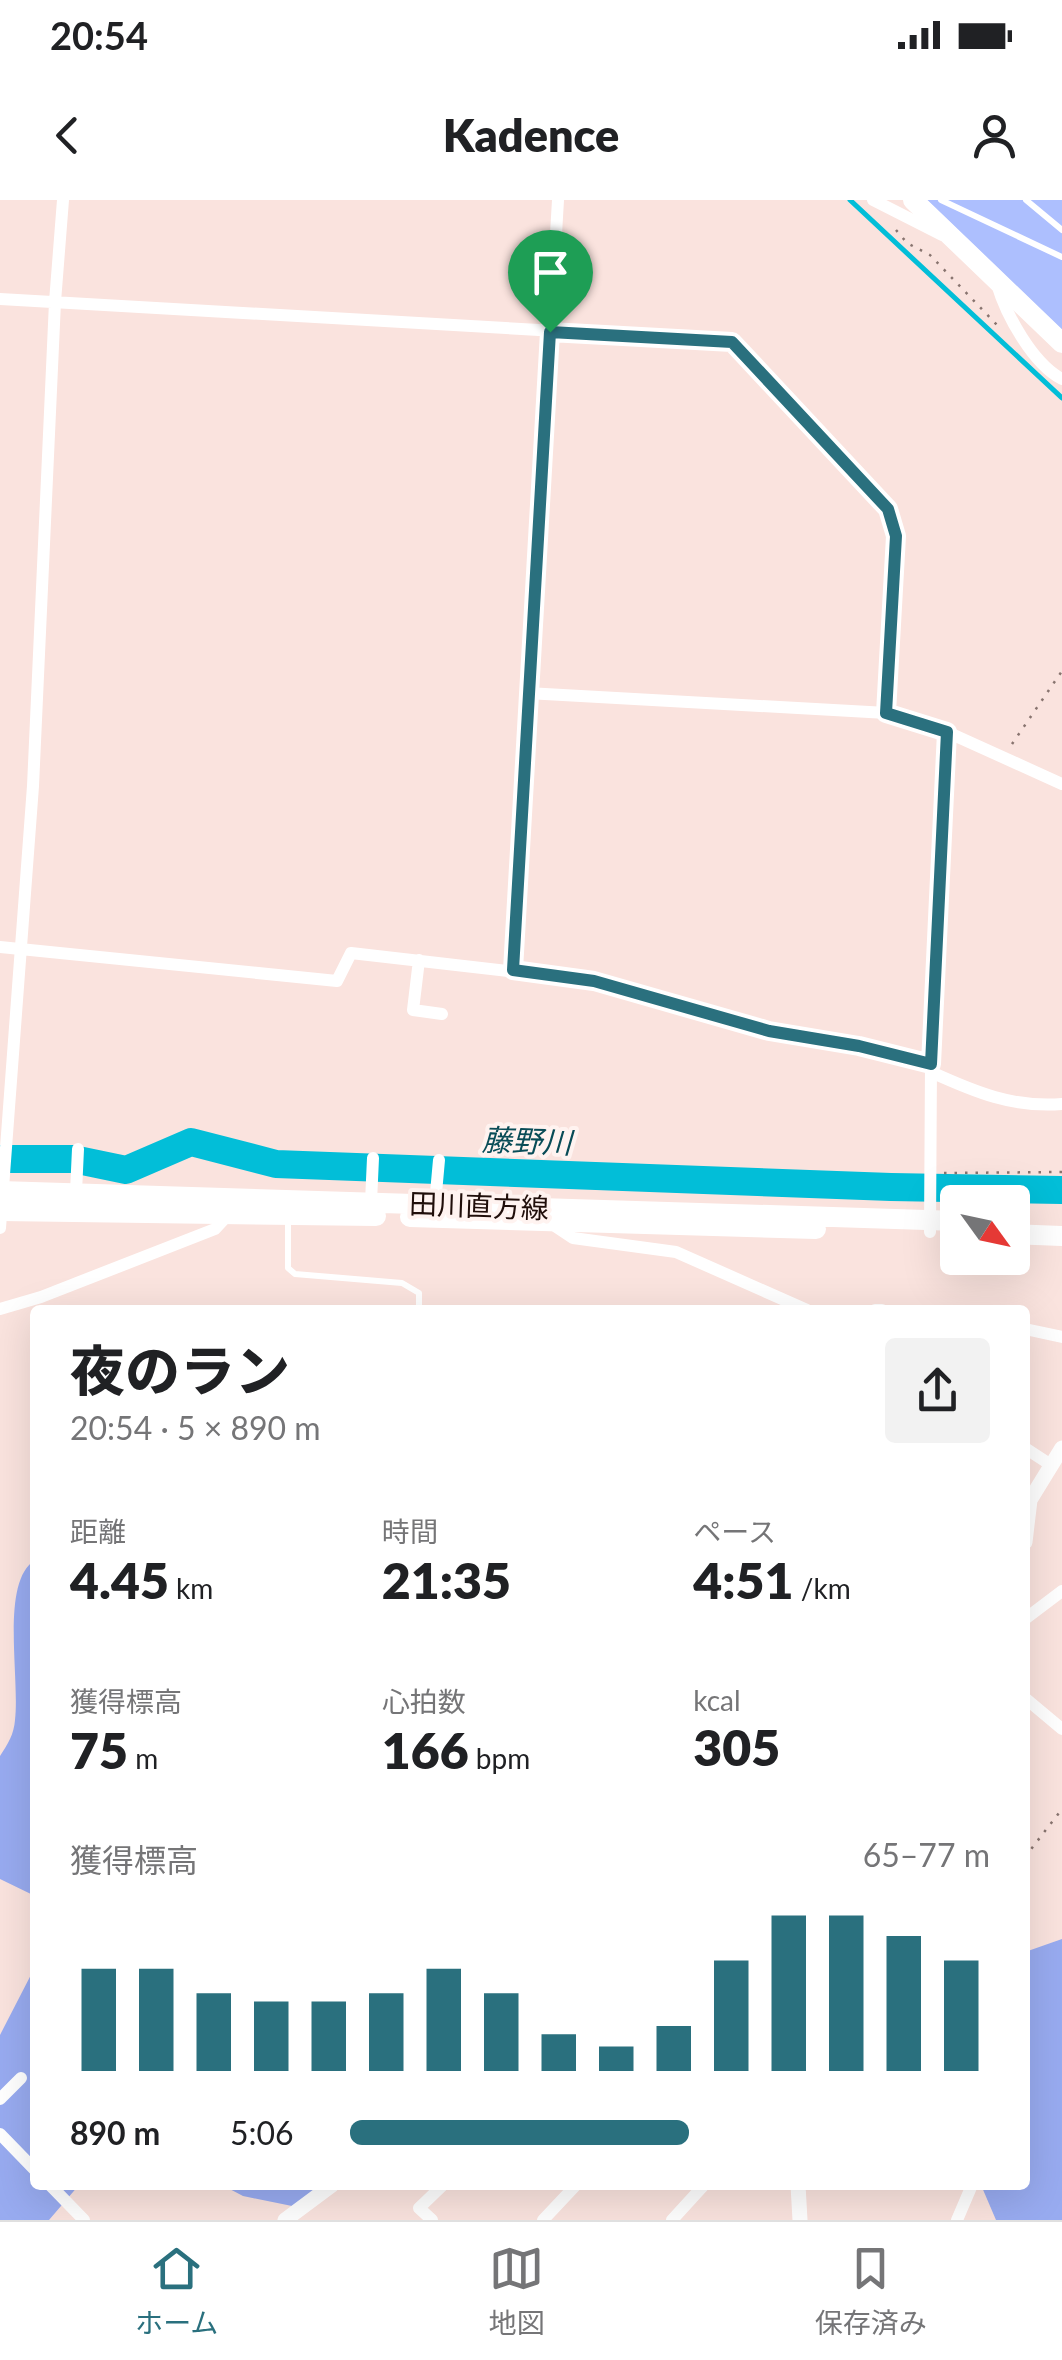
<!DOCTYPE html>
<html lang="ja">
<meta charset="utf-8">
<style>
:root{--surface:#fff;--page:#f2f2f2;--text:#202124;--muted:#757577;--line:#e0e0e0;--accent:#2a707e}
body{margin:0;font-family:Lato,"Noto Sans JP",sans-serif;background:var(--page);color:var(--text);height:100vh;display:flex;flex-direction:column;font-size:38px;white-space:nowrap}
*{box-sizing:border-box;margin:0}
p{font-size:32px;color:var(--muted)}
.icon{flex:none;width:55px;height:55px;fill:none;stroke:currentColor;stroke-width:2;stroke-linecap:round;stroke-linejoin:round}
.map{position:relative;flex:1;overflow:hidden}
.details{position:absolute;left:30px;top:1105px;width:1000px;height:885px;display:flex;flex-direction:column;background:var(--surface);border-radius:10px;box-shadow:0 10px 40px #0002}
.details>*{flex:none}
.needle{width:65px;rotate:123deg}
.buttons{position:absolute;left:940px;top:985px;display:grid;gap:20px}
.buttons a{display:grid;place-items:center;width:90px;height:90px;border-radius:10px;background:var(--surface);box-shadow:0 10px 40px #0002;font-size:50px}
.pin{position:absolute;display:grid;place-items:center;width:85px;height:85px;color:#fff;margin:-102px -42px;border-radius:50% 50% 50% 0;rotate:-45deg;box-shadow:0 0 10px #0007}
.pin .icon{rotate:45deg}
.round{display:grid;place-items:center;flex:none;width:105px;height:105px;border-radius:10px;background:var(--page)}
.headline{display:flex;align-items:center;justify-content:space-between;height:170px;padding:0 40px}
h1{font-size:55px;font-weight:800;line-height:75px}
.metrics{display:grid;grid-template-columns:repeat(3,1fr);gap:15px;height:170px;padding:10px 40px}
.metrics div{display:grid;align-content:center}
.metrics b{font-size:50px;font-weight:800}
.metrics small{font-size:28px;font-weight:400}
.metrics p{font-size:28px}
.chart{height:280px;padding:20px 40px}
.chart p{display:flex;justify-content:space-between}
.chart svg{width:100%;height:180px;margin-top:10px;stroke:var(--accent);stroke-width:6}
ul{padding:0 40px;list-style:none;font-size:32px}
li{display:grid;grid-template-columns:160px 120px 1fr;align-items:center;height:75px}
li i{height:25px;border-radius:12px;background:var(--accent)}
.status{display:flex;justify-content:space-between;align-items:center;height:70px;padding:0 50px;background:var(--surface);direction:ltr}
.status svg{height:28px;fill:currentColor}
header{display:flex;justify-content:space-between;align-items:center;height:130px;padding:0 40px;background:var(--surface);font-size:45px;font-weight:800}
.menu{display:flex;justify-content:space-around;align-items:center;height:140px;border-top:2px solid var(--line);background:var(--surface);font-size:28px;color:var(--muted)}
.menu a{display:grid;justify-items:center;gap:5px}
.menu .on{color:var(--accent)}
.map>svg:first-child{display:block}
.green{fill:#adbffe}
.forest{fill:#98abf0}
.lines{fill:none;stroke-linecap:round;stroke-linejoin:round}
.stream{stroke:#02bed8;stroke-width:5}
.river{stroke:#02bed8;stroke-width:28}
.path{stroke:#88746f;stroke-width:2.5;stroke-dasharray:2.5 8;stroke-linecap:butt}
.service{stroke:#fff;stroke-width:6}
.minor{stroke:#fff;stroke-width:12}
.tertiary{stroke:#fff;stroke-width:15}
.primary{stroke:#fff;stroke-width:20}
.route-casing{stroke:#fff;stroke-width:20}
.route{stroke:#2a707e;stroke-width:12}
.labels{text-anchor:middle;dominant-baseline:central;stroke-width:8;stroke-linejoin:round;paint-order:stroke}
.street-label{font-size:28px;fill:#200e0a;stroke:#fff3f0}
.water-label{font-size:30px;font-style:italic;fill:#094c57;stroke:#fff3f0}
</style>
<div class="status"><b>20:54</b><svg viewBox="0 0 49 12"><path d="M0 12V9h3v3zM5 12V6h3v6zM10 12V3h3v9zM15 12V0h3v12zM26 1h20v11H26zM47 4h2v5h-2z"/></svg></div>
<header><svg class="icon" aria-label="back" viewBox="0 0 24 24"><path d="M15 5l-7 7 7 7"/></svg>Kadence<svg class="icon" aria-label="person" viewBox="0 0 24 24"><circle cx="12" cy="8" r="4"/><path d="M4 21q1-7 8-7t8 7"/></svg></header>
<div class="map">
<svg width="1062" height="2020" viewBox="0 0 1062 2020">
<rect width="100%" height="100%" fill="#fae3de"/>
<path class="green" d="M 927,0 L 1062,0 L 1062,130 Z"/>
<path class="forest" d="M 35,1360 L 35,1696 L 0,1679 L 0,1556 C 8,1544 14,1534 15,1520 C 20,1476 0,1382 35,1360 Z
M 1062,1739 L 1062,2020 L 996,2020 L 981,1985 L 1025,1985 L 1025,1752 Z
M 35,1767 L 35,1985 L 79,1985 L 49,2020 L 0,2020 L 0,1835 Z
M 222,1985 L 328,1985 L 292,2006 L 243,1996 Z"/>
<g class="lines">
<path class="stream" d="M 850,0 L 1062,198"/>
<path class="river" d="M 0,959 L 73,959 L 126,970 L 191,942 L 276,964 L 891,987 L 1062,990"/>
<path class="path" d="M 896,30 L 907,43 L 930,55 L 998,126
M 1012,544 L 1062,471
M 944,973 L 1062,972
M 1025,1657 L 1062,1609"/>
<path class="service" d="M 941,0 L 1062,57
M 1026,0 L 1062,30
M 288,1017 L 288,1068 L 295,1074 L 402,1083 L 419,1093 L 419,1110"/>
<path class="minor" d="M 873,0 L 942,35
M 997,84 C 1006,115 1033,164 1062,179
M 0,99 L 732,141 L 888,309 L 896,337 L 887,513
M 527,493 L 887,513 L 947,532 L 1062,584
M 0,747 L 337,781 L 351,753 L 594,781 L 769,831 L 859,846 L 931,864
M 419,760 L 413,810 L 442,814
M 513,770 L 558,0
M 931,872 C 975,892 1013,908 1062,904
M 76,992 L 78,949
M 371,1002 L 373,958
M 435,1004 L 439,960
M 552,1024 L 573,1038 L 676,1052 L 807,1110
M 0,1028 L 33,586 L 55,102 L 63,0
M 930,1032 L 931,864 L 947,532
M 0,1109 L 41,1097 L 215,1029 L 228,1015
M 875,1110 L 882,1110
M 1025,1129 L 1062,1137
M 1025,1248 L 1051,1265
M 1025,1419 L 1062,1391
M 1025,1498 L 1062,1529
M 0,1899 L 21,1878
M 0,1934 L 35,1970
M 50,1985 L 84,2020
M 432,2020 L 419,2008 L 443,1985
M 543,2020 L 576,1985
M 672,2020 L 704,1985
M 957,2020 L 972,1985"/>
<path class="tertiary" d="M 1025,1342 L 1030,1300 L 1062,1248
M 798,1985 L 800,2020
M 285,2020 L 332,1985"/>
<path class="primary" d="M 913,0 L 1062,143
M 0,991 L 958,1021
M 0,1011 L 376,1016
M 410,1017 L 816,1029
M 1012,1034 L 1062,1036"/>
</g>
<g class="lines">
<g class="route-casing">
<path id="route" d="M 550,132 L 732,142 L 888,309 L 896,336 L 886,513 L 947,532 L 931,864 L 859,846 L 769,831 L 594,781 L 513,770 Z"/>
</g>
<use href="#route" class="route"/>
</g>
<g class="labels">
<g class="street-label">
<text transform="translate(479 1005) rotate(2)">田川直方線</text>
</g>
<g class="water-label">
<text transform="translate(527 940) rotate(2)">藤野川</text>
</g>
</g>
</svg>
<div class="buttons">
<a><svg class="needle" viewBox="-14 -14 28 28"><path d="M0-13l5 13h-10z" fill="#e53935"/><path d="M0 13l5-13h-10z" fill="#757577"/></svg></a>
</div>
<div class="pin" style="left:550px;top:132px;background:#1e9e55"><svg class="icon" aria-label="arrive" viewBox="0 0 24 24"><path d="M6 21V4h12l-3 4 3 4H6"/></svg></div>
<section class="details">
<div class="headline"><div><h1>夜のラン</h1><p>20:54 · 5 × 890 m</p></div><a class="round"><svg class="icon" aria-label="share" viewBox="0 0 24 24"><path d="M12 15V3M7 8l5-5 5 5M5 13v7h14v-7"/></svg></a></div>
<div class="metrics">
<div><p>距離</p><b>4.45<small> km</small></b></div>
<div><p>時間</p><b>21:35</b></div>
<div><p>ペース</p><b>4:51<small> /km</small></b></div>
</div>
<div class="metrics">
<div><p>獲得標高</p><b>75<small> m</small></b></div>
<div><p>心拍数</p><b>166<small> bpm</small></b></div>
<div><p>kcal</p><b>305</b></div>
</div>
<div class="chart"><p><span>獲得標高</span>65–77 m</p>
<svg viewBox="0 0 160 44" preserveAspectRatio="none"><path d="M5 44V19M15 44V19M25 44V25M35 44V27M45 44V27M55 44V25M65 44V19M75 44V25M85 44V35M95 44V38M105 44V33M115 44V17M125 44V6M135 44V6M145 44V11M155 44V17"/></svg>
</div>
<ul>
<li><b>890 m</b>5:06<i style="width:53%"></i></li>
</ul>
</section>
</div>
<nav class="menu">
<a class="on"><svg class="icon" aria-label="home" viewBox="0 0 24 24"><path d="M3 11l9-7 9 7M6 9v11h12V9"/></svg>ホーム</a>
<a><svg class="icon" aria-label="map" viewBox="0 0 24 24"><path d="M3 6l6-2 6 2 6-2v14l-6 2-6-2-6 2zM9 4v14M15 6v14"/></svg>地図</a>
<a><svg class="icon" aria-label="saved" viewBox="0 0 24 24"><path d="M7 4h10v16l-5-4-5 4z"/></svg>保存済み</a>
</nav>
